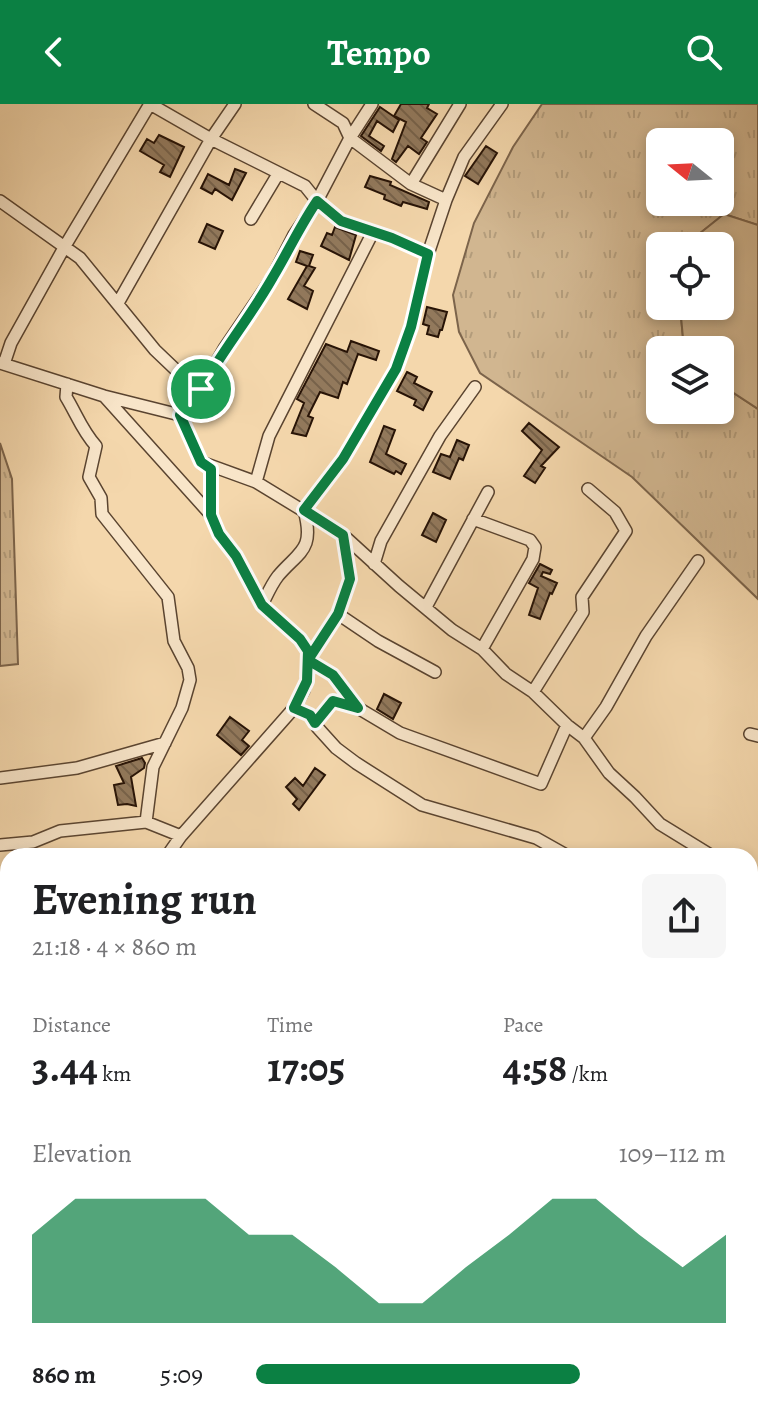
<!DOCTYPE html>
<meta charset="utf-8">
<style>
:root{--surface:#fff;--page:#f6f6f6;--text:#202124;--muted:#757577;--accent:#0b8043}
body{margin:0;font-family:Alegreya,serif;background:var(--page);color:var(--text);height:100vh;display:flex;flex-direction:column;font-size:30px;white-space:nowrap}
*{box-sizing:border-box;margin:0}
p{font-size:26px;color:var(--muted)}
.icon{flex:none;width:44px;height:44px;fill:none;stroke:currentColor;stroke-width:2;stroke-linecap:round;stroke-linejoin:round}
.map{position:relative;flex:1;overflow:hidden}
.details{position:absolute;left:0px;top:744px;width:758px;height:572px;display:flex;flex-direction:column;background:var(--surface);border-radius:24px 24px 0 0;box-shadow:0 4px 12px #0003}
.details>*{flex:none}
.needle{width:52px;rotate:288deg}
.fabs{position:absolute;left:646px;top:24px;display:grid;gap:16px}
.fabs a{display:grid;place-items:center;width:88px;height:88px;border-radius:12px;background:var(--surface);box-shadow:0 4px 12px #0003;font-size:40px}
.pin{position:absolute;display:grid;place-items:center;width:68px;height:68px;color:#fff;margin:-34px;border:4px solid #fff;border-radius:50%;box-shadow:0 2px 8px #0007}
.round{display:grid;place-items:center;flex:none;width:84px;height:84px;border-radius:12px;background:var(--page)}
.overview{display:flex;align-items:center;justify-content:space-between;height:136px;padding:0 32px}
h1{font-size:44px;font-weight:700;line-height:60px}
.figures{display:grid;grid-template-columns:repeat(3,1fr);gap:12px;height:136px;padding:8px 32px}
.figures div{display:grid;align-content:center}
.figures b{font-size:40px;font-weight:700}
.figures small{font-size:22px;font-weight:400}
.figures p{font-size:22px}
.chart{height:224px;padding:16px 32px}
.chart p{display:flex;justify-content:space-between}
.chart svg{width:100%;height:144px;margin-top:8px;fill:var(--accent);opacity:.7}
ul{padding:0 32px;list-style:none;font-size:26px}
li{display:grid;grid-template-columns:128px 96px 1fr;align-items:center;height:60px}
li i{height:20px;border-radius:10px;background:var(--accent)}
header{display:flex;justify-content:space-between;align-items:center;height:104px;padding:0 32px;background:var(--accent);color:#fff;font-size:36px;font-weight:700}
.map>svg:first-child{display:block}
.grass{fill:url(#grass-tufts);stroke:#7c644b;stroke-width:2;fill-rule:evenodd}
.garden{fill:#d1b690;stroke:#7c644b;stroke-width:2}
.building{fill:url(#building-back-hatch);stroke:#271306;stroke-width:2}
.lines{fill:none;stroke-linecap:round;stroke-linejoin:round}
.street-casing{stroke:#5a4430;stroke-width:14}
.street{stroke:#f8e5c9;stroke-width:11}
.route-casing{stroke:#fff;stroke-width:16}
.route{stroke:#0b8043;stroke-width:10}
</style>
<header><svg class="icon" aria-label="back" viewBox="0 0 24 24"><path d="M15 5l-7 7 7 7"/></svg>Tempo<svg class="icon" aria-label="search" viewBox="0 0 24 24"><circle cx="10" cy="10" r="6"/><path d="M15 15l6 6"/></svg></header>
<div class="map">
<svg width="758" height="1316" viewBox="0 0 758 1316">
<defs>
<pattern id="grass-tufts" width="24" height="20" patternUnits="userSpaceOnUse" patternTransform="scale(2)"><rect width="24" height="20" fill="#d1b690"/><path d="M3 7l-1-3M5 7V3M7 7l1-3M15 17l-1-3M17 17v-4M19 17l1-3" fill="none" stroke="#b39c7b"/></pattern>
<pattern id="building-back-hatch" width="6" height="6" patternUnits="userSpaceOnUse" patternTransform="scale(2)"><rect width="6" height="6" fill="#92795c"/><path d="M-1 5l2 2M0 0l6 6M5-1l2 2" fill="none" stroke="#77624a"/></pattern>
</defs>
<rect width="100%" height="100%" fill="#f4d7ac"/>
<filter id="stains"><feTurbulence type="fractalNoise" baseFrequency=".0025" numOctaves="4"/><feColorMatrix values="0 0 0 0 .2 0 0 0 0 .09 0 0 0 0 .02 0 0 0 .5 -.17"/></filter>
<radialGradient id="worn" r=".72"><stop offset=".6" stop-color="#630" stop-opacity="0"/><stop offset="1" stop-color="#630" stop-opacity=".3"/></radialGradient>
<path class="grass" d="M 542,0 L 758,0 L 758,121 L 724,110 L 684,142 L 660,142 L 660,202 L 680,202 L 683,234 L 687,246 L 660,246 L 660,306 L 720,306 L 720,280 L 758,305 L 758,495 L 632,373 L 480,269 L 459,228 L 453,191 L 474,119 L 513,43 ZM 660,38 L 720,38 L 720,98 L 660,98 Z
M 0,339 L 12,375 L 18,560 L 0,562 Z
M 750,1120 L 758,1124 L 758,1209 L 750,1199 Z
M 750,1303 L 755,1316 L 660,1316 L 655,1308 L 750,1308 Z"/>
<path class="garden" d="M 724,110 L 758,121 L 758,305 L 720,280 L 720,246 L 687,246 L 683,234 L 680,202 L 720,202 L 720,142 L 684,142 Z
M 750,1199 L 758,1209 L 758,1316 L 755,1316 L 750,1303 Z"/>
<path class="building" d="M 401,0 L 429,0 L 427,4 L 437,10 L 421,34 L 427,38 L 419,50 L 408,42 L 396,58 L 392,55 L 406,18 L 394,12 Z
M 380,3 L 399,16 L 393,28 L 377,17 L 369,32 L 384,42 L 381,47 L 361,32 Z
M 159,31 L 184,43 L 170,73 L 160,68 L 164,61 L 140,47 L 147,35 L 154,39 Z
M 486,42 L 497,49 L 478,80 L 465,72 Z
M 235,65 L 246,69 L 232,96 L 215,85 L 212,90 L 201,84 L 208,70 L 229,81 Z
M 370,72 L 391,78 L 390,81 L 429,98 L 427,105 L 403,98 L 401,102 L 384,95 L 385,91 L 365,83 Z
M 207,120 L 223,127 L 215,145 L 199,138 Z
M 335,123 L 356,131 L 349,156 L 321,142 L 327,129 L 332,131 Z
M 300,147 L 313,151 L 309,162 L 315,164 L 304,182 L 313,187 L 307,205 L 288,195 L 307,162 L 296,158 Z
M 427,203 L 447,208 L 442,226 L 440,226 L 438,233 L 427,230 L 429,222 L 423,220 Z
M 351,237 L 379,247 L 376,256 L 358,250 L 347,280 L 343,278 L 338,294 L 320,288 L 308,312 L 313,314 L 306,332 L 292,329 L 304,299 L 297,295 L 326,240 L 347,248 Z
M 407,268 L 417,273 L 414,279 L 432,288 L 423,306 L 414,301 L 416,296 L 397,287 Z
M 529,319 L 559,343 L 541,362 L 545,364 L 535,379 L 524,372 L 542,346 L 522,327 Z
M 384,322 L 395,326 L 386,350 L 406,360 L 401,370 L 396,367 L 394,370 L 370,358 Z
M 457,336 L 469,341 L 463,356 L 459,354 L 450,375 L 433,368 L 441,350 L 450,353 Z
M 433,409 L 446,416 L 436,438 L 422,431 Z
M 540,460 L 552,466 L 550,470 L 543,468 L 541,472 L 557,479 L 552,490 L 550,489 L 540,515 L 529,511 L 538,484 L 529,479 Z
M 384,590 L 401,599 L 393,615 L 377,605 Z
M 230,613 L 249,627 L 242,636 L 249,642 L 241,651 L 217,631 Z
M 142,654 L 145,659 L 144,664 L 131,673 L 136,702 L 127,700 L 118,701 L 114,681 L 124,679 L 116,662 Z
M 315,664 L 325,671 L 299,706 L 293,700 L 297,695 L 286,683 L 295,674 L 303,682 Z"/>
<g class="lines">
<g class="street-casing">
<path id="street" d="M 150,0 L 211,35 L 305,82 L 317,97 L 341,117 L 392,134 L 428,150
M 314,0 L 343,19 L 350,34 L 411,80 L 446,96
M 411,80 L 460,0
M 0,97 L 80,154 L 155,246 L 177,267 L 201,285
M 251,115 L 278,70
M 118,199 L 211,35 L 235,0
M 0,259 L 104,292 L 180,311 L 201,358 L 256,378 L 343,431 L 399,482 L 452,526 L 482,545 L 506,570 L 533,588 L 567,621 L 584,634 L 609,669 L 635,693 L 660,720 L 712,752
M 4,260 L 11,239 L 65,142 L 150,0
M 67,280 L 66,293 C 76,309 82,327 96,342 L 89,373 L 101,394 L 102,410 L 168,493 L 174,537 L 188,564 L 190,576 L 182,604 L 153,663 L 146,718
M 105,293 L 211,411 L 219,430 L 236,452 L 262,501 L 300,535 L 308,547 L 308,569 L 304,586 L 294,604 L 181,732 L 167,752
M 180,311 L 201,285 L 224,245 L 272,174 L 294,131 L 317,97 L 350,34 L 372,0
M 205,361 L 211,365 L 211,411
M 256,378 L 269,332 L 373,128
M 473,415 L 530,436 L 535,443 L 533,455 L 482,545
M 343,431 L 350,475 L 338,510 L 308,556 L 333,571 L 357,604
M 374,460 L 381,437 L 440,332 L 475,283
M 262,501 C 267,491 271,481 278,472 C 299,447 315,447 304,406 L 343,355 L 396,265 L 411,223 L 428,150 L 446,96 L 464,53 L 502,0
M 426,503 L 488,388
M 338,510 L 378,537 L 435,568
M 533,588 L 583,508 L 582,493 L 626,427 L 615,408 L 588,385
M 294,604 L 310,611 L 317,623 L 336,644 L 356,659 L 422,701 L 536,734 L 568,752
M 315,619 L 333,597 L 358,604 L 400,629 L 541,680 L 567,621
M 750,630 L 758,632
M 584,634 L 606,603 L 646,532 L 698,457
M 0,674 L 77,664 L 165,639
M 0,741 L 33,738 L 60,727 L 146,718 L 181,732
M 750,777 L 758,783
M 0,805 L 8,805
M 750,854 L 758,861
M 0,875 L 8,874
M 0,945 L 8,944
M 0,1013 L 8,1012
M 0,1085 L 8,1086
M 0,1186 L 8,1186
M 215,1308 L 220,1316
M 333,1308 L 333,1316
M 400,1308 L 401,1316
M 476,1308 L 478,1316
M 600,1308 L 607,1316
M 13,1316 L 14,1308
M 91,1316 L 91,1308
M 165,1316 L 200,1308"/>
</g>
<use href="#street" class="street"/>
</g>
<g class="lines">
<g class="route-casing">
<path id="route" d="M 201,285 L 180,311 L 201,358 L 211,365 L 211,411 L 219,430 L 236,452 L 262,501 L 300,535 L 308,547 L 307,577 L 294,604 L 310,611 L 315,619 L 333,597 L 358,604 L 333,571 L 308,556 L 338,510 L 350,475 L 343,431 L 304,406 L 343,355 L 396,265 L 411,223 L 428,150 L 392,134 L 341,117 L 317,97 C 300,122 288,148 273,173 C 251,212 223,246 201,285"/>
</g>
<use href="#route" class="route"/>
</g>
<rect width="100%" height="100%" filter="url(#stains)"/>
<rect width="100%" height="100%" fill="url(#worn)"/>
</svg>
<div class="fabs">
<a><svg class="needle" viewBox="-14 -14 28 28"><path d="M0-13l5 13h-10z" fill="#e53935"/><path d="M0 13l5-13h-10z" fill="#757577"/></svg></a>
<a><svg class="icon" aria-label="locate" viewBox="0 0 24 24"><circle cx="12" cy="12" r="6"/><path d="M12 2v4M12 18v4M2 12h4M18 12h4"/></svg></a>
<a><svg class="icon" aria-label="layers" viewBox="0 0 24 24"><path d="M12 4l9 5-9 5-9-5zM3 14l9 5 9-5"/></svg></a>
</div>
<div class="pin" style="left:201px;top:285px;background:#1e9e55"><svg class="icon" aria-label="arrive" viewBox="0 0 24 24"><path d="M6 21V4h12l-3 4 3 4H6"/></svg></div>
<section class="details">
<div class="overview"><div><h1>Evening run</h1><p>21:18 · 4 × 860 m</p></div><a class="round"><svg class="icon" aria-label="share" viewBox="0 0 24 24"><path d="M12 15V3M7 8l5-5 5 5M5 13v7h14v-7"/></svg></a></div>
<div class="figures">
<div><p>Distance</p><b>3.44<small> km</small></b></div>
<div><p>Time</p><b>17:05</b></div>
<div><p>Pace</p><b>4:58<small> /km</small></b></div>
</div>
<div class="chart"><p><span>Elevation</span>109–112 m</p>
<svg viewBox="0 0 160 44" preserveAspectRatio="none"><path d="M0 44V17L10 6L20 6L30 6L40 6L50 17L60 17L70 27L80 38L90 38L100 27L110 17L120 6L130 6L140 17L150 27L160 17V44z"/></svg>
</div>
<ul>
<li><b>860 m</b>5:09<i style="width:69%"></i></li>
</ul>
</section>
</div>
